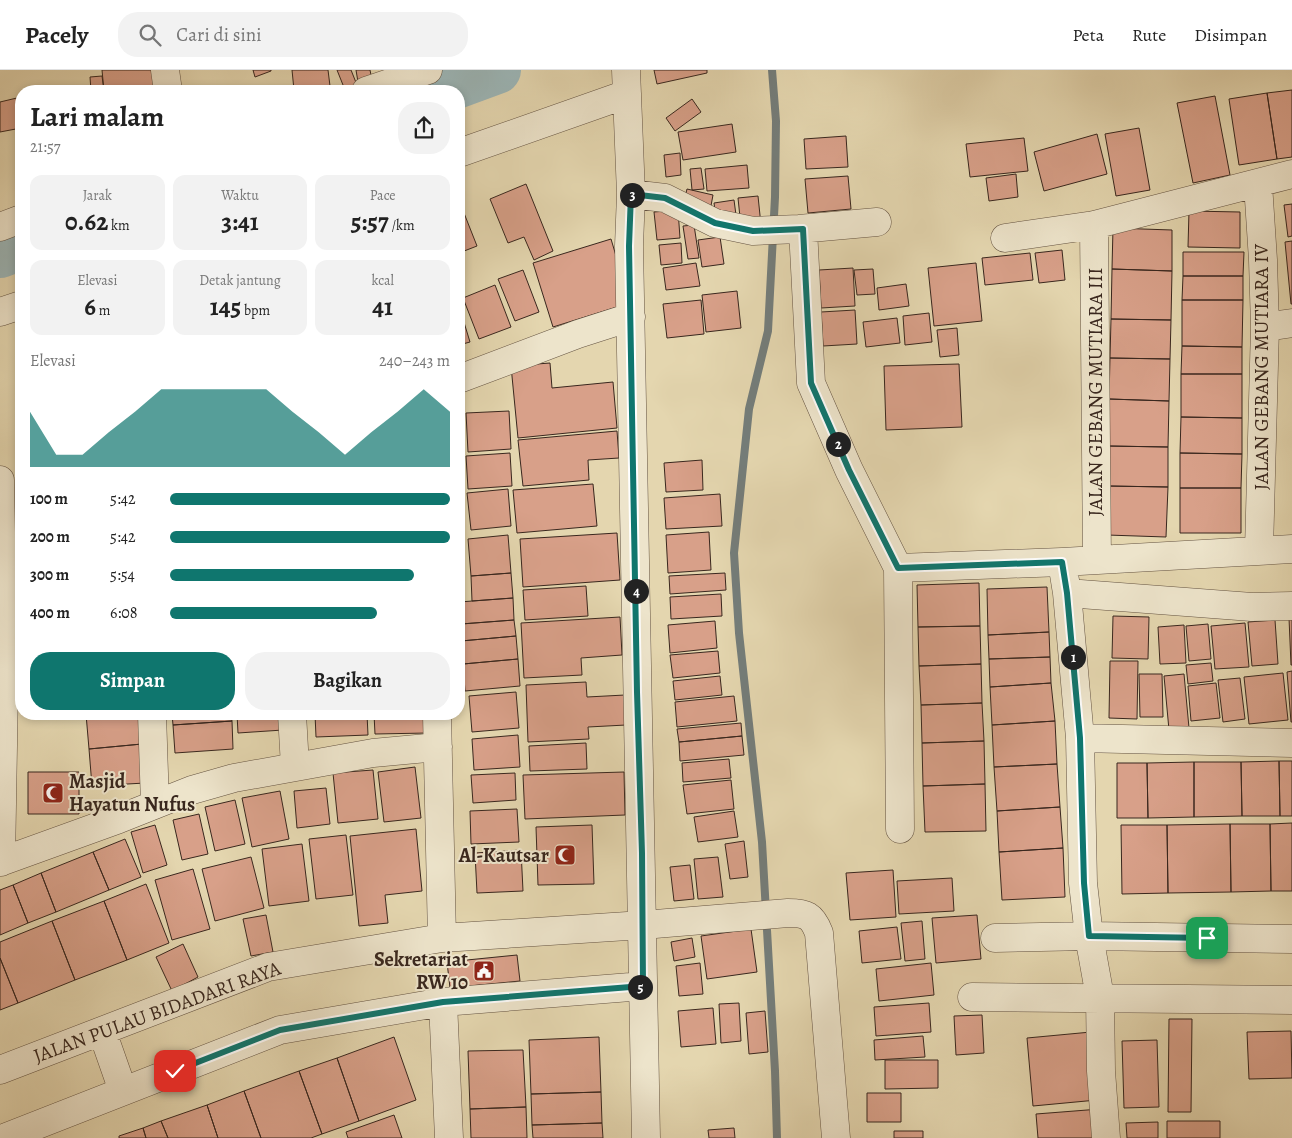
<!DOCTYPE html>
<html lang="id">
<meta charset="utf-8">
<style>
:root{--surface:#fff;--page:#f2f2f2;--text:#222;--muted:#767676;--line:#e0e0e0;--accent:#0f766e}
body{margin:0;font-family:Alegreya,serif;background:var(--page);color:var(--text);height:100vh;display:flex;flex-direction:column;font-size:19px;white-space:nowrap}
*{box-sizing:border-box;margin:0}
p{font-size:16px;color:var(--muted)}
.icon{flex:none;width:28px;height:28px;fill:none;stroke:currentColor;stroke-width:2;stroke-linecap:round;stroke-linejoin:round}
.map{position:relative;flex:1;overflow:hidden}
.side{position:absolute;left:15px;top:15px;width:450px;height:635px;display:flex;flex-direction:column;background:var(--surface);border-radius:20px;box-shadow:0 2px 8px #0003}
.side>*{flex:none}
.pin{position:absolute;display:grid;place-items:center;width:42px;height:42px;color:#fff;margin:-21px;border-radius:10px;box-shadow:0 2px 8px #0006}
.km{position:absolute;width:25px;height:25px;margin:-12px;border-radius:50%;background:#222;color:#fff;font-size:14px;line-height:25px;text-align:center}
.round{display:grid;place-items:center;flex:none;width:52px;height:52px;border-radius:20px;background:var(--page)}
.summary{display:flex;align-items:center;justify-content:space-between;height:85px;padding:0 15px}
h1{font-size:28px;font-weight:700;line-height:38px}
.figures{display:grid;grid-template-columns:repeat(3,1fr);gap:8px;height:85px;padding:5px 15px}
.figures div{display:grid;align-content:center;border-radius:12px;background:var(--page);text-align:center}
.figures b{font-size:25px;font-weight:700}
.figures small{font-size:14px;font-weight:400}
.figures p{font-size:14px}
.chart{height:140px;padding:10px 15px}
.chart p{display:flex;justify-content:space-between}
.chart svg{width:100%;height:90px;margin-top:5px;fill:var(--accent);opacity:.7}
.cta{display:flex;gap:10px;margin-top:auto;padding:10px 15px}
.cta a{flex:1;height:58px;border-radius:20px;background:var(--accent);color:#fff;font-size:20px;font-weight:700;line-height:58px;text-align:center}
.cta a+a{background:var(--page);color:var(--text)}
ul{padding:0 15px;list-style:none;font-size:16px}
li{display:grid;grid-template-columns:80px 60px 1fr;align-items:center;height:38px}
li i{height:12px;border-radius:6px;background:var(--accent)}
header{display:flex;align-items:center;gap:30px;box-sizing:border-box;height:70px;padding:0 25px;background:var(--surface);border-bottom:1px solid var(--line)}
header strong{font-size:24px}
nav{display:flex;gap:28px;margin-inline-start:auto;font-size:18px}
.search{width:350px;height:45px;background:var(--page);display:flex;align-items:center;gap:12px;box-sizing:border-box;padding:0 18px;border-radius:20px;color:var(--muted);font-size:19px}
.map>svg:first-child{display:block}
.lines{fill:none;stroke-linecap:round;stroke-linejoin:round}
.stream{stroke:#747d7a;stroke-width:8}
.river{stroke:#9cb6b7;stroke-width:48}
.building{fill:#d8a089;stroke:#39271e}
.minor-casing{stroke:#645342;stroke-width:29}
.minor{stroke:#ede4cb;stroke-width:28}
.route-casing{stroke:#fff;stroke-width:10}
.route{stroke:#0f766e;stroke-width:6}
.labels{text-anchor:middle;dominant-baseline:central;stroke-width:4;stroke-linejoin:round;paint-order:stroke}
.street-label{font-size:20px;fill:#39271e;stroke:#ede4cb}
.poi-label{font-size:20px;font-weight:bold;fill:#39271e;stroke:#ede4cb;text-anchor:end}
</style>
<header>
<strong>Pacely</strong>
<div class="search"><svg class="icon" aria-label="search" viewBox="0 0 24 24"><circle cx="10" cy="10" r="6"/><path d="M15 15l6 6"/></svg>Cari di sini</div>
<nav><a>Peta</a><a>Rute</a><a>Disimpan</a></nav>
</header>
<div class="map">
<svg width="1292" height="1068" viewBox="0 0 1292 1068">
<rect width="100%" height="100%" fill="#e4d6af"/>
<filter id="stains"><feTurbulence type="fractalNoise" baseFrequency=".004" numOctaves="4"/><feColorMatrix values="0 0 0 0 .2 0 0 0 0 .09 0 0 0 0 .02 0 0 0 .5 -.17"/></filter>
<radialGradient id="worn" r=".72"><stop offset=".6" stop-color="#630" stop-opacity="0"/><stop offset="1" stop-color="#630" stop-opacity=".3"/></radialGradient>
<g class="lines">
<path class="stream" d="M 772,0 L 776,51 L 775,127 L 768,261 L 749,339 L 734,483 L 739,563 L 762,772 L 775,1001 L 777,1068"/>
<path class="river" d="M 440,21 L 497,0
M 0,184 L 21,176"/>
</g>
<path class="building" d="M 102,0 L 152,0 L 155,21 L 104,21 Z
M 253,0 L 271,0 L 271,1 L 255,7 Z
M 292,0 L 328,0 L 330,16 L 294,20 Z
M 337,0 L 351,0 L 357,15 L 345,20 Z
M 356,0 L 370,0 L 372,10 L 358,12 Z
M 654,0 L 707,0 L 707,3 L 657,14 Z
M 102,6 L 104,21 L 91,21 L 90,7 Z
M 1292,20 L 1292,87 L 1277,89 L 1267,23 Z
M 1267,23 L 1277,89 L 1239,95 L 1229,29 Z
M 1215,26 L 1230,105 L 1193,113 L 1177,33 Z
M 21,27 L 21,58 L 0,62 L 0,32 Z
M 692,29 L 701,42 L 675,61 L 666,48 Z
M 732,54 L 736,82 L 683,90 L 678,62 Z
M 1139,58 L 1150,120 L 1116,126 L 1105,64 Z
M 1097,64 L 1107,104 L 1044,121 L 1034,82 Z
M 846,66 L 848,97 L 806,99 L 804,69 Z
M 1024,68 L 1028,101 L 970,107 L 966,74 Z
M 680,83 L 681,105 L 666,107 L 664,85 Z
M 747,95 L 749,118 L 707,121 L 705,99 Z
M 701,98 L 704,119 L 692,120 L 690,99 Z
M 1016,104 L 1018,127 L 989,131 L 986,108 Z
M 848,106 L 851,139 L 808,143 L 805,109 Z
M 526,114 L 553,181 L 534,190 L 524,167 L 508,173 L 490,129 Z
M 687,119 L 713,125 L 710,141 L 683,135 Z
M 758,126 L 761,155 L 741,157 L 738,128 Z
M 734,130 L 736,145 L 716,147 L 714,133 Z
M 1292,134 L 1292,166 L 1288,167 L 1284,135 Z
M 462,138 L 477,176 L 459,183 L 459,139 Z
M 678,140 L 680,168 L 657,170 L 654,142 Z
M 1189,141 L 1240,142 L 1240,178 L 1188,177 Z
M 694,155 L 699,188 L 688,189 L 683,156 Z
M 1113,158 L 1172,160 L 1172,201 L 1112,199 Z
M 720,167 L 724,194 L 702,197 L 698,170 Z
M 611,169 L 630,233 L 553,257 L 533,193 Z
M 1292,171 L 1292,234 L 1291,234 L 1285,172 Z
M 681,173 L 682,193 L 661,195 L 659,175 Z
M 1062,180 L 1065,210 L 1039,213 L 1035,183 Z
M 1183,182 L 1244,182 L 1243,206 L 1183,206 Z
M 1030,183 L 1033,210 L 985,215 L 982,188 Z
M 696,193 L 700,216 L 666,220 L 663,198 Z
M 976,193 L 982,251 L 934,256 L 928,198 Z
M 853,198 L 855,236 L 821,238 L 819,200 Z
M 873,199 L 875,224 L 857,225 L 854,200 Z
M 1112,199 L 1172,201 L 1171,250 L 1111,249 Z
M 523,200 L 539,242 L 515,251 L 498,209 Z
M 1183,206 L 1243,206 L 1243,230 L 1182,230 Z
M 906,214 L 909,236 L 879,240 L 877,218 Z
M 495,215 L 511,257 L 479,269 L 463,228 Z
M 737,221 L 741,258 L 706,262 L 702,225 Z
M 701,230 L 704,264 L 667,268 L 663,234 Z
M 1182,230 L 1243,230 L 1242,277 L 1182,276 Z
M 459,236 L 470,272 L 459,275 Z
M 855,240 L 857,274 L 823,276 L 821,242 Z
M 929,243 L 932,272 L 905,275 L 903,246 Z
M 897,248 L 900,273 L 866,277 L 863,252 Z
M 1111,249 L 1171,250 L 1170,289 L 1110,288 Z
M 957,258 L 959,285 L 940,287 L 937,260 Z
M 1182,276 L 1242,277 L 1242,304 L 1181,304 Z
M 1110,288 L 1170,289 L 1169,331 L 1109,329 Z
M 550,293 L 552,318 L 613,312 L 617,358 L 518,368 L 511,296 Z
M 959,294 L 962,357 L 886,360 L 884,296 Z
M 1181,304 L 1242,304 L 1242,348 L 1181,347 Z
M 1109,329 L 1169,331 L 1168,377 L 1108,376 Z
M 509,341 L 511,379 L 468,382 L 466,343 Z
M 1181,347 L 1242,348 L 1242,384 L 1180,383 Z
M 617,361 L 619,388 L 588,390 L 589,410 L 523,416 L 518,370 Z
M 1108,376 L 1168,377 L 1168,417 L 1108,416 Z
M 510,383 L 512,416 L 468,419 L 466,386 Z
M 1180,383 L 1242,384 L 1241,418 L 1180,418 Z
M 702,390 L 703,420 L 666,422 L 664,393 Z
M 593,414 L 597,456 L 517,463 L 513,420 Z
M 1108,416 L 1168,417 L 1166,467 L 1107,465 Z
M 1180,418 L 1241,418 L 1241,463 L 1180,463 Z
M 508,419 L 511,456 L 471,460 L 467,423 Z
M 720,424 L 722,456 L 666,459 L 664,428 Z
M 709,462 L 711,500 L 668,503 L 666,465 Z
M 617,463 L 620,510 L 523,517 L 520,469 Z
M 508,465 L 511,503 L 471,506 L 468,469 Z
M 511,503 L 513,528 L 472,531 L 471,506 Z
M 725,503 L 726,520 L 670,524 L 669,506 Z
M 979,513 L 980,556 L 918,557 L 917,515 Z
M 586,516 L 588,546 L 525,550 L 523,520 Z
M 1047,517 L 1049,562 L 988,565 L 987,519 Z
M 721,524 L 722,546 L 671,549 L 670,527 Z
M 513,528 L 514,550 L 461,554 L 459,532 Z
M 1113,546 L 1149,547 L 1148,589 L 1112,588 Z
M 620,547 L 622,585 L 581,588 L 582,605 L 524,608 L 521,553 Z
M 1289,548 L 1292,548 L 1292,595 L 1291,595 Z
M 514,550 L 516,566 L 461,571 L 461,554 Z
M 1275,550 L 1278,594 L 1252,596 L 1248,552 Z
M 715,551 L 717,578 L 670,583 L 668,555 Z
M 1245,553 L 1249,597 L 1215,599 L 1211,556 Z
M 1208,554 L 1211,589 L 1189,591 L 1186,556 Z
M 1184,555 L 1186,593 L 1160,594 L 1158,557 Z
M 980,556 L 981,594 L 919,596 L 918,557 Z
M 1049,562 L 1050,587 L 989,589 L 988,565 Z
M 516,566 L 518,589 L 463,594 L 461,571 Z
M 718,581 L 720,603 L 673,608 L 670,585 Z
M 1050,587 L 1051,613 L 990,617 L 989,589 Z
M 518,589 L 520,616 L 465,621 L 463,594 Z
M 1110,591 L 1138,591 L 1137,649 L 1109,648 Z
M 1211,593 L 1213,611 L 1188,614 L 1186,595 Z
M 981,594 L 982,633 L 921,635 L 919,596 Z
M 1292,601 L 1292,652 L 1291,652 L 1287,602 Z
M 1283,603 L 1288,650 L 1249,654 L 1244,607 Z
M 1139,604 L 1162,604 L 1163,647 L 1140,647 Z
M 1184,604 L 1189,658 L 1169,660 L 1164,606 Z
M 720,606 L 722,625 L 675,630 L 673,611 Z
M 1240,608 L 1245,649 L 1223,652 L 1218,610 Z
M 586,612 L 587,627 L 625,625 L 626,655 L 588,657 L 589,669 L 528,672 L 526,615 Z
M 1051,613 L 1055,651 L 992,655 L 990,617 Z
M 1216,613 L 1220,648 L 1191,651 L 1188,616 Z
M 516,622 L 519,658 L 472,662 L 469,626 Z
M 734,626 L 737,651 L 677,657 L 675,632 Z
M 982,633 L 984,671 L 922,673 L 921,635 Z
M 86,644 L 139,644 L 142,674 L 89,679 Z
M 172,644 L 231,644 L 232,651 L 173,655 Z
M 237,644 L 282,644 L 283,660 L 238,663 Z
M 315,644 L 367,644 L 368,665 L 316,667 Z
M 374,644 L 428,644 L 428,663 L 375,664 Z
M 232,651 L 233,679 L 175,683 L 173,655 Z
M 1055,651 L 1057,694 L 994,697 L 992,655 Z
M 741,653 L 742,666 L 679,672 L 677,659 Z
M 518,665 L 520,697 L 474,700 L 472,669 Z
M 742,666 L 744,685 L 680,691 L 679,672 Z
M 984,671 L 985,714 L 923,716 L 922,673 Z
M 586,673 L 587,699 L 530,701 L 529,676 Z
M 142,674 L 145,713 L 92,716 L 89,679 Z
M 729,689 L 731,708 L 683,712 L 682,693 Z
M 1279,691 L 1292,691 L 1292,746 L 1280,746 Z
M 1279,691 L 1280,746 L 1242,746 L 1241,692 Z
M 1194,692 L 1194,747 L 1148,748 L 1147,693 Z
M 1194,692 L 1241,692 L 1242,746 L 1194,747 Z
M 1117,693 L 1147,693 L 1148,748 L 1117,748 Z
M 1057,694 L 1060,737 L 997,741 L 994,697 Z
M 415,697 L 421,748 L 384,752 L 378,702 Z
M 373,700 L 378,749 L 338,753 L 333,703 Z
M 28,702 L 79,702 L 79,744 L 28,744 Z
M 624,702 L 625,745 L 525,749 L 523,705 Z
M 515,703 L 516,730 L 473,733 L 471,705 Z
M 731,710 L 734,739 L 687,744 L 683,715 Z
M 985,714 L 986,761 L 925,762 L 923,716 Z
M 326,718 L 330,754 L 297,758 L 294,721 Z
M 280,721 L 289,769 L 252,777 L 242,728 Z
M 235,730 L 245,774 L 215,781 L 205,737 Z
M 1060,737 L 1063,778 L 999,782 L 997,741 Z
M 517,739 L 519,772 L 471,774 L 470,741 Z
M 734,741 L 738,767 L 698,772 L 694,747 Z
M 199,744 L 208,784 L 182,790 L 173,750 Z
M 1292,753 L 1292,821 L 1271,821 L 1270,754 Z
M 1230,754 L 1270,754 L 1271,821 L 1231,822 Z
M 1230,754 L 1231,822 L 1168,823 L 1167,755 Z
M 155,755 L 167,795 L 143,803 L 131,762 Z
M 592,755 L 594,814 L 538,815 L 536,757 Z
M 1121,755 L 1167,755 L 1168,823 L 1122,824 Z
M 416,759 L 422,821 L 385,825 L 388,853 L 359,856 L 350,766 Z
M 346,765 L 353,825 L 316,829 L 309,769 Z
M 125,769 L 141,807 L 109,820 L 93,782 Z
M 744,771 L 748,807 L 730,809 L 725,774 Z
M 302,774 L 309,831 L 269,836 L 262,779 Z
M 1063,778 L 1065,827 L 1002,830 L 999,782 Z
M 521,780 L 523,821 L 477,823 L 475,783 Z
M 93,782 L 109,820 L 56,842 L 41,803 Z
M 251,787 L 264,838 L 215,851 L 202,799 Z
M 718,787 L 723,827 L 698,829 L 694,789 Z
M 690,795 L 694,829 L 674,831 L 670,797 Z
M 193,799 L 210,859 L 172,870 L 155,810 Z
M 893,800 L 896,847 L 850,850 L 846,803 Z
M 41,803 L 56,842 L 28,853 L 13,815 Z
M 952,808 L 954,841 L 899,844 L 897,811 Z
M 146,814 L 169,873 L 127,890 L 104,831 Z
M 13,815 L 28,853 L 0,865 L 0,820 Z
M 104,831 L 127,890 L 75,910 L 52,851 Z
M 266,845 L 273,882 L 251,886 L 243,849 Z
M 977,845 L 981,889 L 936,893 L 932,848 Z
M 52,851 L 75,910 L 18,933 L 0,888 L 0,872 Z
M 922,851 L 925,889 L 905,891 L 901,853 Z
M 897,857 L 901,889 L 862,893 L 859,861 Z
M 751,859 L 757,902 L 707,909 L 701,866 Z
M 692,868 L 695,887 L 674,891 L 671,872 Z
M 183,874 L 198,907 L 172,921 L 156,887 Z
M 517,885 L 520,911 L 450,918 L 447,892 Z
M 0,888 L 18,933 L 0,940 Z
M 700,893 L 703,924 L 679,926 L 676,896 Z
M 931,893 L 934,925 L 879,931 L 876,899 Z
M 739,933 L 741,971 L 721,973 L 719,934 Z
M 929,933 L 931,962 L 876,966 L 874,937 Z
M 713,938 L 716,974 L 681,977 L 678,941 Z
M 765,941 L 768,982 L 749,984 L 746,943 Z
M 982,945 L 984,983 L 956,985 L 954,946 Z
M 1169,949 L 1192,949 L 1191,1042 L 1168,1042 Z
M 1291,961 L 1292,1008 L 1249,1009 L 1247,962 Z
M 1091,962 L 1097,1030 L 1033,1036 L 1027,968 Z
M 923,966 L 925,987 L 875,990 L 874,970 Z
M 394,967 L 416,1030 L 359,1051 L 337,988 Z
M 599,967 L 601,1022 L 531,1024 L 529,970 Z
M 1157,970 L 1159,1037 L 1124,1038 L 1122,971 Z
M 523,980 L 526,1037 L 470,1039 L 468,981 Z
M 337,988 L 359,1051 L 322,1064 L 299,1001 Z
M 885,990 L 938,990 L 938,1018 L 885,1019 Z
M 299,1001 L 322,1064 L 311,1068 L 261,1068 L 244,1021 Z
M 244,1021 L 261,1068 L 218,1068 L 207,1035 Z
M 601,1022 L 602,1053 L 532,1055 L 531,1024 Z
M 867,1023 L 901,1023 L 901,1052 L 867,1052 Z
M 207,1035 L 218,1068 L 168,1068 L 161,1051 Z
M 526,1037 L 527,1068 L 471,1068 L 470,1039 Z
M 1100,1039 L 1103,1068 L 1038,1068 L 1036,1044 Z
M 394,1045 L 402,1068 L 348,1068 L 346,1062 Z
M 161,1051 L 168,1068 L 146,1068 L 143,1058 Z
M 1167,1051 L 1220,1051 L 1220,1068 L 1167,1068 Z
M 1158,1052 L 1158,1068 L 1127,1068 L 1126,1053 Z
M 602,1053 L 603,1068 L 533,1068 L 532,1055 Z
M 143,1058 L 146,1068 L 119,1068 L 119,1066 Z
M 734,1058 L 735,1068 L 709,1068 L 708,1060 Z
M 894,1061 L 923,1061 L 923,1068 L 894,1068 Z"/>
<g class="lines">
<g class="minor-casing">
<path id="minor" d="M 165,0 L 168,21
M 626,0 L 631,124 L 629,176 L 646,1068
M 366,21 L 428,0
M 459,83 L 627,24
M 1258,114 L 1263,190 L 1265,257 L 1259,480
M 631,124 L 665,128 L 715,153 L 753,161 L 799,159 L 877,152
M 1094,155 L 1097,490
M 0,157 L 21,149
M 803,159 L 811,313 L 849,400 L 898,498 L 900,759
M 1005,168 L 1094,155 L 1292,104
M 0,242 L 21,235
M 1265,257 L 1292,253
M 459,309 L 578,264 L 631,247
M 0,410 L 4,618 L 1,792
M 1062,492 L 1067,523 L 1080,668 L 1083,813 L 1089,866 L 1100,927 L 1101,1001 L 1106,1068
M 898,498 L 1062,492 L 1292,479
M 1067,523 L 1252,537 L 1292,536
M 152,644 L 155,734
M 292,644 L 295,696
M 437,644 L 442,868
M 1080,668 L 1292,673
M 0,792 L 119,749 L 192,720 L 234,708 L 373,683 L 438,677
M 995,868 L 1089,866 L 1292,869
M 972,927 L 1292,930
M 443,932 L 449,1068
M 102,961 L 123,1021
M 0,1000 L 268,897 L 442,868 L 643,855 L 788,843 C 806,843 812,845 819,863 L 836,1068
M 4,1068 L 280,960 L 443,932 L 643,916"/>
</g>
<use href="#minor" class="minor"/>
</g>
<g class="lines">
<g class="route-casing">
<path id="route" d="M 175,1001 L 280,960 L 443,932 L 643,916 L 642,783 L 637,622 L 629,176 L 631,124 L 665,128 L 715,153 L 753,161 L 803,159 L 811,313 L 849,400 L 898,498 L 1062,492 L 1067,523 L 1080,668 L 1084,813 L 1089,866 L 1207,868"/>
</g>
<use href="#route" class="route"/>
</g>
<defs>
<g id="mosque-square" transform="scale(1.125)"><rect x="-9" y="-9" width="18" height="18" rx="4" fill="#8f2418" stroke="#ede4cb"/><path d="M3.5-4.9A6 6 0 1 0 3.5 4.9A5 5 0 1 1 3.5-4.9Z" fill="#fff"/></g>
<g id="civic-square" transform="scale(1.125)"><rect x="-9" y="-9" width="18" height="18" rx="4" fill="#8f2418" stroke="#ede4cb"/><path d="M-.6-6.5H3V-4.5H.6V-3L4-1V1h2V6H-6V1h2V-1L-.6-3ZM-1.2 2.5V6h2.4V2.5Z" fill="#fff"/></g>
</defs>
<g fill-rule="evenodd">
<use href="#mosque-square" x="53" y="723"/>
<use href="#mosque-square" x="565" y="785"/>
<use href="#civic-square" x="484" y="901"/>
</g>
<g class="labels">
<g class="street-label">
<text transform="translate(1261 297) rotate(-90)">JALAN GEBANG MUTIARA IV</text>
<text transform="translate(1095 322) rotate(-90)">JALAN GEBANG MUTIARA III</text>
<text transform="translate(157 942) rotate(-20)">JALAN PULAU BIDADARI RAYA</text>
</g>
<g class="poi-label">
<text x="69" y="711" text-anchor="start">Masjid<tspan x="69" dy="23">Hayatun Nufus</tspan></text>
<text x="549" y="785">Al-Kautsar</text>
<text x="468" y="889">Sekretariat<tspan x="468" dy="23">RW 10</tspan></text>
</g>
</g>
<rect width="100%" height="100%" filter="url(#stains)"/>
<rect width="100%" height="100%" fill="url(#worn)"/>
</svg>
<div class="pin" style="left:1207px;top:868px;background:#1e9e55"><svg class="icon" aria-label="arrive" viewBox="0 0 24 24"><path d="M6 21V4h12l-3 4 3 4H6"/></svg></div>
<div class="pin" style="left:175px;top:1001px;background:#d93025"><svg class="icon" aria-label="check" viewBox="0 0 24 24"><path d="M5 12l5 5 9-10"/></svg></div>
<b class="km" style="left:1073px;top:587px">1</b>
<b class="km" style="left:838px;top:374px">2</b>
<b class="km" style="left:632px;top:125px">3</b>
<b class="km" style="left:636px;top:521px">4</b>
<b class="km" style="left:640px;top:917px">5</b>
<section class="side">
<div class="summary"><div><h1>Lari malam</h1><p>21:57</p></div><a class="round"><svg class="icon" aria-label="share" viewBox="0 0 24 24"><path d="M12 15V3M7 8l5-5 5 5M5 13v7h14v-7"/></svg></a></div>
<div class="figures">
<div><p>Jarak</p><b>0.62<small> km</small></b></div>
<div><p>Waktu</p><b>3:41</b></div>
<div><p>Pace</p><b>5:57<small> /km</small></b></div>
</div>
<div class="figures">
<div><p>Elevasi</p><b>6<small> m</small></b></div>
<div><p>Detak jantung</p><b>145<small> bpm</small></b></div>
<div><p>kcal</p><b>41</b></div>
</div>
<div class="chart"><p><span>Elevasi</span>240–243 m</p>
<svg viewBox="0 0 160 44" preserveAspectRatio="none"><path d="M0 44V17L10 38L20 38L30 27L40 17L50 6L60 6L70 6L80 6L90 6L100 17L110 27L120 38L130 27L140 17L150 6L160 17V44z"/></svg>
</div>
<ul>
<li><b>100 m</b>5:42<i style="width:100%"></i></li>
<li><b>200 m</b>5:42<i style="width:100%"></i></li>
<li><b>300 m</b>5:54<i style="width:87%"></i></li>
<li><b>400 m</b>6:08<i style="width:74%"></i></li>
</ul>
<div class="cta"><a>Simpan</a><a>Bagikan</a></div>
</section>
</div>
